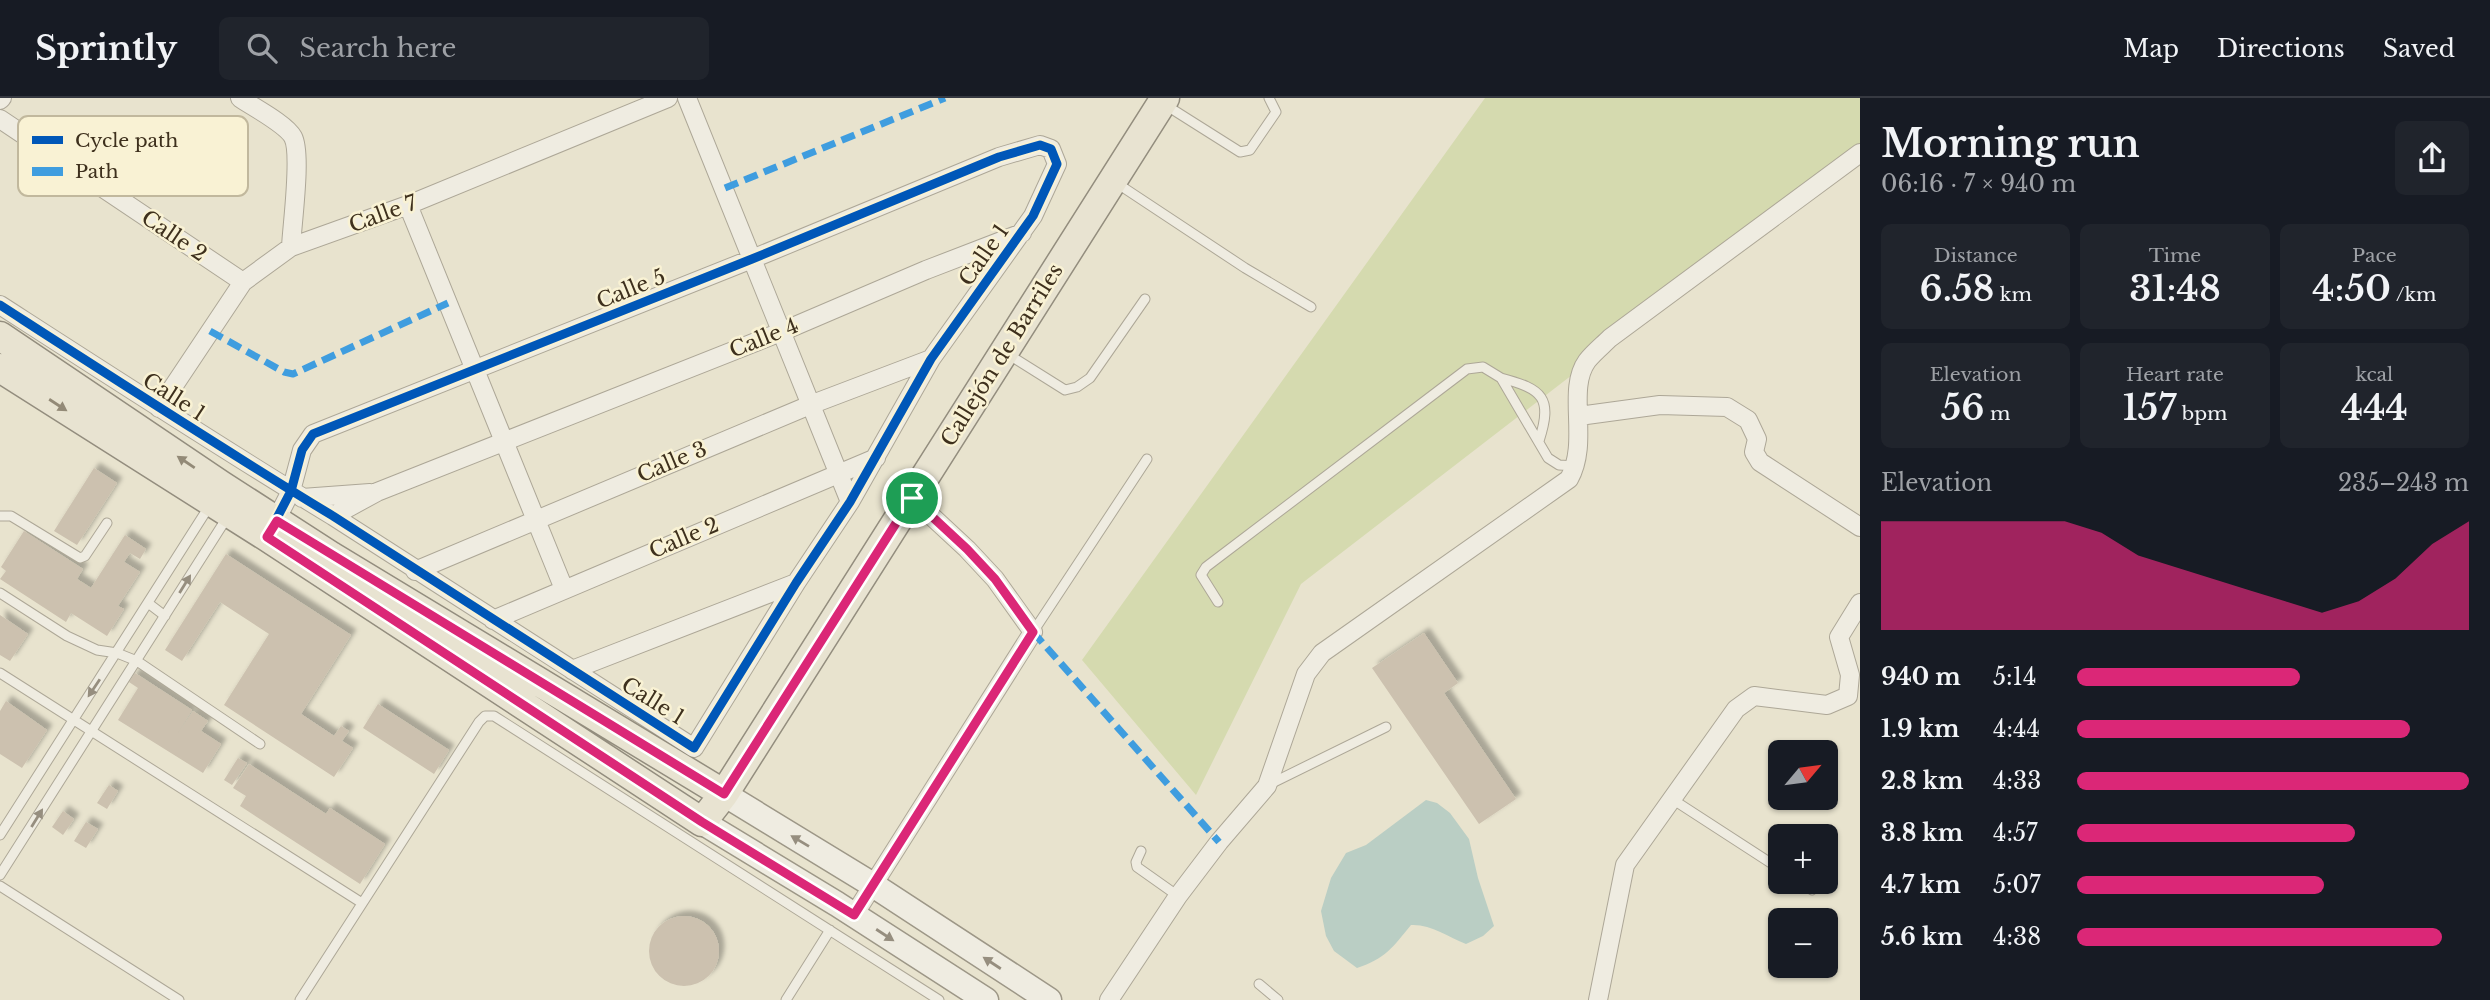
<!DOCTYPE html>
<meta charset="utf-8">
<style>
:root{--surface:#171b24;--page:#20242c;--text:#f1f3f6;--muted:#9ea1a6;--line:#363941;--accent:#db2777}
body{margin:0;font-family:"Libre Baskerville",serif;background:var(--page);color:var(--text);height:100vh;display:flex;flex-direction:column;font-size:26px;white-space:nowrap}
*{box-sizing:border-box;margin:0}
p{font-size:23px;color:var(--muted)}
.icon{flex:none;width:38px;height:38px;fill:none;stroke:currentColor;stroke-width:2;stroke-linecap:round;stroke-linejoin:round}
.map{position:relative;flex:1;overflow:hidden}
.details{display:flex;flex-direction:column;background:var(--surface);width:630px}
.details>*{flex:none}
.needle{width:46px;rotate:61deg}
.fabs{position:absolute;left:1768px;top:642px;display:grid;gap:14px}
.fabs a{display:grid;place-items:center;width:70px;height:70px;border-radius:10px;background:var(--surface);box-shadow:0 2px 5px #0004;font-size:35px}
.pin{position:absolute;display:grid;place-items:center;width:60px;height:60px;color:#fff;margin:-30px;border:4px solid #fff;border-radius:50%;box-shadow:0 2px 7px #0007}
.round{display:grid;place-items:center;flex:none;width:74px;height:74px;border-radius:10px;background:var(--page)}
.head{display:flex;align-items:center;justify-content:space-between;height:119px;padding:0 21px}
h1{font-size:38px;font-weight:600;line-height:52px}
.figures{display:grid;grid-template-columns:repeat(3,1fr);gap:10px;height:119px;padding:7px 21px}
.figures div{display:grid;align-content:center;border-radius:10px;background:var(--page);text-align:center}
.figures b{font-size:35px;font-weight:600}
.figures small{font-size:19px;font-weight:400}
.figures p{font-size:19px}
.chart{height:196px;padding:14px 21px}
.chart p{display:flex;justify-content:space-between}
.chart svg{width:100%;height:126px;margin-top:7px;fill:var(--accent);opacity:.7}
ul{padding:0 21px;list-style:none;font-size:23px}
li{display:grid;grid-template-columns:112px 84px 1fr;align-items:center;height:52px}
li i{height:18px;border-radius:9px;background:var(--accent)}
header{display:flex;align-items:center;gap:42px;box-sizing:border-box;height:98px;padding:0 35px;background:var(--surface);border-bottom:2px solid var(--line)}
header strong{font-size:33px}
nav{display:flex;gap:38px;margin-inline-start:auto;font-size:24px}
.search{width:490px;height:63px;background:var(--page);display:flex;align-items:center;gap:18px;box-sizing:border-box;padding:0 24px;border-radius:10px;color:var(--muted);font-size:26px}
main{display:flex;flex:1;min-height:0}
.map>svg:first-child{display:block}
.green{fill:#d5daaf}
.water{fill:#bacec4}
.building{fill:#ccc1af;filter:url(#shadow)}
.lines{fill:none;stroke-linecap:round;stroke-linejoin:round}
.lane-casing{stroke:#ada797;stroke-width:11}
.street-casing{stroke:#ada797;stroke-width:20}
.secondary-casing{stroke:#9d9787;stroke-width:27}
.primary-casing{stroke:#938d7e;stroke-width:31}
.lane{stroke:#efece1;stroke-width:9}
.street{stroke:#efece1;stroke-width:18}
.secondary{stroke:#efece1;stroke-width:24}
.primary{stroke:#e8e3d1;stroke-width:28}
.quiet{stroke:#3f9ddf;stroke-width:7;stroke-dasharray:14 7;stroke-linecap:butt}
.cycleway-casing{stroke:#f9f2d4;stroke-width:13}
.cycleway{stroke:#0057b8;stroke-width:9}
.oneway{fill:#938a77}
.oneway2{fill:#968e7f}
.route-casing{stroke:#fff;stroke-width:14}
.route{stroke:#db2777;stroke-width:9}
.labels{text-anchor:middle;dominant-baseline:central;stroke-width:5;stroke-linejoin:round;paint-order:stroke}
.street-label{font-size:21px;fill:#3e301d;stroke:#f9f2d4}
.key{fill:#f9f2d4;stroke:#c1b89d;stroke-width:2}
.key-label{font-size:19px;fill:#3e301d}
</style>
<header>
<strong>Sprintly</strong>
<div class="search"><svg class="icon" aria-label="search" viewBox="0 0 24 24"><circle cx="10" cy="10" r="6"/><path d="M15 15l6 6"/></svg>Search here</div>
<nav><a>Map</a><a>Directions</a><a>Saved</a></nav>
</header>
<main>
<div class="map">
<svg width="1860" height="902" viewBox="0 0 1860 902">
<defs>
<filter id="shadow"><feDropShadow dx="5.5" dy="-5.5" stdDeviation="2" flood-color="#0004"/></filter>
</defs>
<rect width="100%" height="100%" fill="#e8e3ce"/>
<path class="green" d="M 1485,0 L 1860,0 L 1860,55 L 1301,486 L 1196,697 L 1082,562 Z"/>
<path class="water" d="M 1426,702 L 1437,705 L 1450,715 L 1469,741 L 1478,780 L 1494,828 L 1483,838 L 1466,846 C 1448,839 1431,826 1411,827 C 1393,849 1385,861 1357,870 L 1334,853 L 1326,838 L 1321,813 L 1331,780 L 1346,755 L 1366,747 Z"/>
<path class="building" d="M 94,370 L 117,385 L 77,447 L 54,433 Z
M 24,433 L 83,471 L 77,481 L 91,490 L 125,437 L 146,451 L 140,461 L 130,455 L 124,464 L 140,474 L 118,508 L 124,511 L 107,538 L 71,515 L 66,524 L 0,481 L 6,473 L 1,469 Z
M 226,456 L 351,537 L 301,616 L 334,638 L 341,628 L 349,633 L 342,643 L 353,650 L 334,679 L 224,607 L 269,536 L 220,504 L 182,563 L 165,552 Z
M 0,517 L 28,536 L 10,563 L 0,557 Z
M 1424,535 L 1458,585 L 1444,595 L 1516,701 L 1479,726 L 1372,570 Z
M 135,575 L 192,612 L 178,635 L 193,613 L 208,623 L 201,633 L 221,646 L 203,675 L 118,622 L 138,590 L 129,584 Z
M 6,603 L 47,632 L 22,670 L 0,656 L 0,613 Z
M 378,606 L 449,652 L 434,676 L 363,630 Z
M 238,660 L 247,665 L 232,687 L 224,682 Z
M 249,666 L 326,716 L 330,710 L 385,746 L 360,786 L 240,708 L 246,698 L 233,690 Z
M 109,687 L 118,693 L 107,711 L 97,705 Z
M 63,713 L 74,721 L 63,737 L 52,729 Z
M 86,724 L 98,731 L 86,750 L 74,743 Z
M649 853a35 35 0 1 1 70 0a35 35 0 1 1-70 0Z"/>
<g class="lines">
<g class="lane-casing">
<path id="lane" d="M 1164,6 L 1240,54 L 1250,52 L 1276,14 L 1269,0
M 1115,84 L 1245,170 L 1311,209
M 1006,255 L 1065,292 L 1077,289 L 1090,280 L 1145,201
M 1501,280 C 1543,291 1553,300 1539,343
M 0,418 L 11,418 L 80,460 L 85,458 L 107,425
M 0,495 L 67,538 L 97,552 L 117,555 L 137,563 L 260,646
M 1218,504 L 1201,477 L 1206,469 L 1467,271 L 1483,269 L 1501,280 L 1548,360 L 1559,367 L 1576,368
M 148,505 L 165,518
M 1033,534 L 1147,361
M 0,575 L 362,805
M 1268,687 L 1386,629
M 1672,701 L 1780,771
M 0,737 L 210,407
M 1141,753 L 1136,764 L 1137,769 L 1178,798
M 0,777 L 228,418
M 1800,784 L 1812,792
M 0,788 L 179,902
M 1259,886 L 1278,902
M 300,902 L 479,624 L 485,618 L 494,618 L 939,902
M 786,902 L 830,832"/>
</g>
<g class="street-casing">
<path id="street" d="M 240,0 C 253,9 286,26 293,39 C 302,56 292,126 291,149
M 687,0 L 850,404
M 0,2 L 2,0
M 0,21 L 243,184
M 408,107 L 564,491
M 0,207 C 110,278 221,350 333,418 L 694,650 L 796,485 L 850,404 L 931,261 L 1033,118 L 1057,66 L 1051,51 L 1040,47 L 999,59 L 752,161 L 313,336 L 302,352 L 291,393 L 272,430
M 159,310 L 243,184 L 291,149 L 408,107 L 668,0
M 1579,318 L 1660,307 L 1727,309 L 1748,322 L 1757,341 L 1754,354 L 1760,364 L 1860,429
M 302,400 L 370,395
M 333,418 L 377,394 L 781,234 L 926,172 L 1022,135
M 415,473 L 810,307 L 931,261
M 493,522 L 876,360
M 572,572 L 796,485
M 854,817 L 1033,534 L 995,481 L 967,451 L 912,400
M 1109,902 L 1178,798 L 1219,744 L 1267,688 L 1306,576 L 1322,555 L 1569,381 C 1590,344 1566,292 1587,263 C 1593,255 1603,247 1610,240 L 1860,55
M 1598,902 L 1625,767 L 1736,611 L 1754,598 L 1827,607 L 1848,598 L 1850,577 L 1839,539 L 1860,505"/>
</g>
<g class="secondary-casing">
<path id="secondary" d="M 724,696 L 873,787 L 1049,902
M 702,724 L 837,806 L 986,902"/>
</g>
<g class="primary-casing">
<path id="primary" d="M 0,238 L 221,387 L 331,458 L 724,696
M 0,270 L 267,439 L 702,724 L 724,696 L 1165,0"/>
</g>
<use href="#lane" class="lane"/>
<use href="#street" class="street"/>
<use href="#secondary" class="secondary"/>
<use href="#primary" class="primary"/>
<path class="quiet" d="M 725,90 L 945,0
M 210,233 L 284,274 L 293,276 L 448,205
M 1033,534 L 1219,744"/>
<g class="cycleway-casing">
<path id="cycleway" d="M 0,207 C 110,278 221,350 333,418 L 694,650 L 796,485 L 850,404 L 931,261 L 1033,118 L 1057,66 L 1051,51 L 1040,47 L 999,59 L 752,161 L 313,336 L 302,352 L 291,393 L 267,439"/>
</g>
<use href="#cycleway" class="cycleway"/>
</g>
<defs><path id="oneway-solid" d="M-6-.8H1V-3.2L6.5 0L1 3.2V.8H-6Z" transform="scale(1.75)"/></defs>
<g class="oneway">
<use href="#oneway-solid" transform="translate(58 307) rotate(33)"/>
<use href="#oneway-solid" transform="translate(186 364) rotate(-146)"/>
</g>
<g class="oneway2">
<use href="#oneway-solid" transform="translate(185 486) rotate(-58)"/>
<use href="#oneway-solid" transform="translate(94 590) rotate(124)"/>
<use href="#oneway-solid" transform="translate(37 720) rotate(-58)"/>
<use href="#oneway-solid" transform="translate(800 743) rotate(-149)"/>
<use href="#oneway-solid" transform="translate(885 837) rotate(33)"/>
<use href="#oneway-solid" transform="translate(992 865) rotate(-147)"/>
</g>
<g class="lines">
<g class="route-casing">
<path id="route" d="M 912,400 L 967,451 L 995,481 L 1033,534 L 854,817 L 702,724 L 267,439 L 277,423 L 724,696 Z"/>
</g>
<use href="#route" class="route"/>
</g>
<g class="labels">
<g class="street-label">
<text transform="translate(383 116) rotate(-20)">Calle 7</text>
<text transform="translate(174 138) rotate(34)">Calle 2</text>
<text transform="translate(984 157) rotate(-55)">Calle 1</text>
<text transform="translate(631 191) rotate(-22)">Calle 5</text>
<text transform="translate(764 240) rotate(-22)">Calle 4</text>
<text transform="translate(1002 257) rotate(-58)">Callejón de Barriles</text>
<text transform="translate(174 299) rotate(33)">Calle 1</text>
<text transform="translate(672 364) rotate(-23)">Calle 3</text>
<text transform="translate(684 440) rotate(-23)">Calle 2</text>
<text transform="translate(653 603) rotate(32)">Calle 1</text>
</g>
</g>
<rect x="18" y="18" width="230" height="80" rx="10" class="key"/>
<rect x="32" y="38" width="31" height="8" fill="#0057b8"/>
<rect x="32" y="69" width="31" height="9" fill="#3f9ddf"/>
<g class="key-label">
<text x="75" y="49">Cycle path</text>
<text x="75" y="80">Path</text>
</g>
</svg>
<div class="fabs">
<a><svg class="needle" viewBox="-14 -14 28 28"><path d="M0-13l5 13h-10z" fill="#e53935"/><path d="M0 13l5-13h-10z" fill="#9ea1a6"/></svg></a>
<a>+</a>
<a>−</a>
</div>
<div class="pin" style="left:912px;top:400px;background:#1e9e55"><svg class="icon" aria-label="arrive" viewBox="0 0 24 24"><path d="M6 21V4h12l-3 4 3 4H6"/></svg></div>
</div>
<section class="details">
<div class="head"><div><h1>Morning run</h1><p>06:16 · 7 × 940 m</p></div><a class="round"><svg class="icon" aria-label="share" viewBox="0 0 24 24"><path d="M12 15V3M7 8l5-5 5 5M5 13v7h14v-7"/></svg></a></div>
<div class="figures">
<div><p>Distance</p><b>6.58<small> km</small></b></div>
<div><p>Time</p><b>31:48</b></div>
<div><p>Pace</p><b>4:50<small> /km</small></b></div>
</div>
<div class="figures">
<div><p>Elevation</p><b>56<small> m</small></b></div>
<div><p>Heart rate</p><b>157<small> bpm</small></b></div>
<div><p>kcal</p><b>444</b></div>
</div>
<div class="chart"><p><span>Elevation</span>235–243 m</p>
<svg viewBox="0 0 160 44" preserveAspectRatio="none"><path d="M0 44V6L10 6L20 6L30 6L40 6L50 6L60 10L70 18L80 22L90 26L100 30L110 34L120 38L130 34L140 26L150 14L160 6V44z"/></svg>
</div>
<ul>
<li><b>940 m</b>5:14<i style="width:57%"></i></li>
<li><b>1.9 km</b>4:44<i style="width:85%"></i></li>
<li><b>2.8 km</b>4:33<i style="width:100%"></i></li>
<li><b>3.8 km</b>4:57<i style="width:71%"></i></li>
<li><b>4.7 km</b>5:07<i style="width:63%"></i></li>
<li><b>5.6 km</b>4:38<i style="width:93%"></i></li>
</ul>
</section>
</main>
